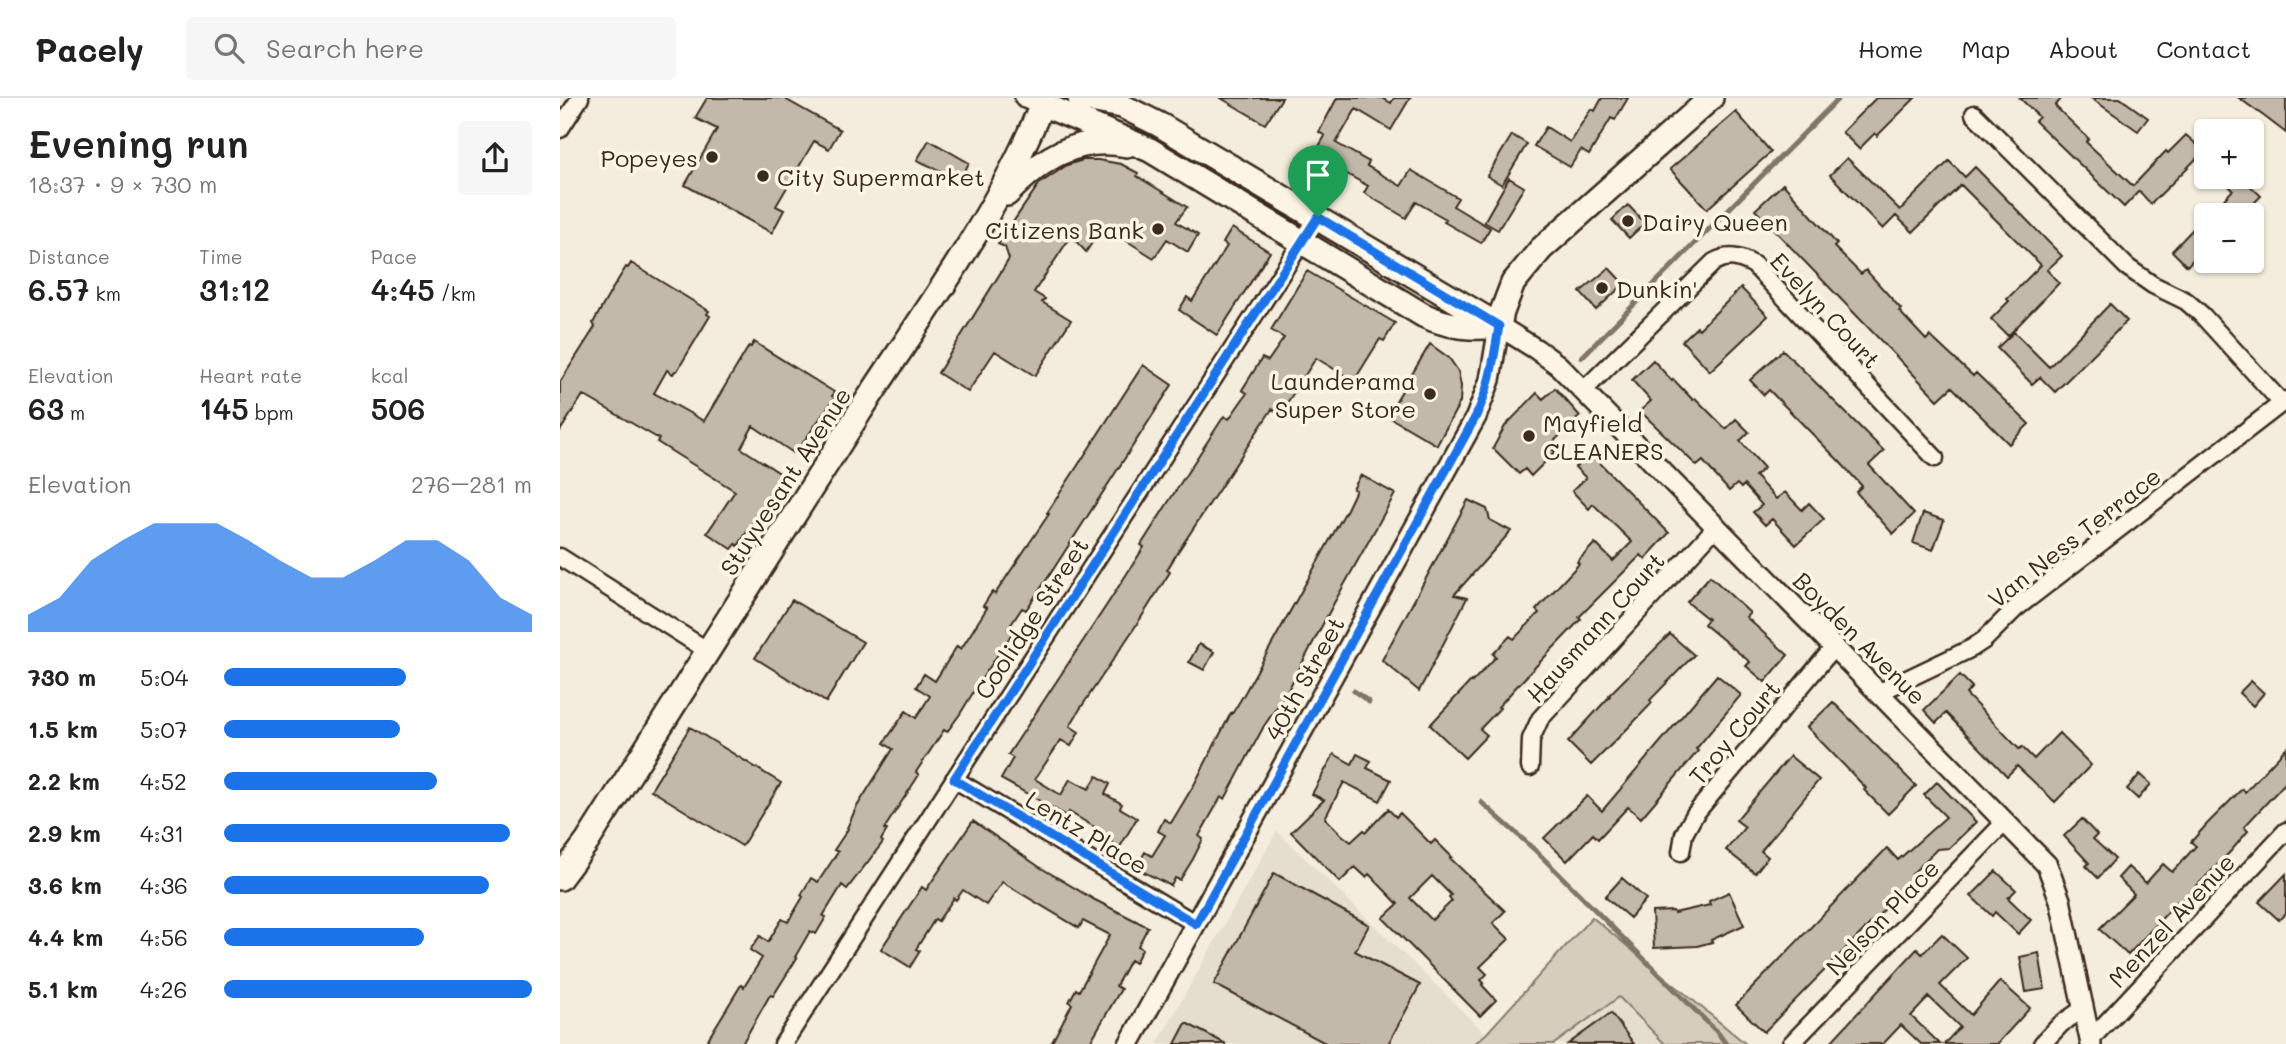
<!DOCTYPE html>
<meta charset="utf-8">
<style>
:root{--surface:#fff;--page:#f6f6f6;--text:#222;--muted:#767676;--line:#e0e0e0;--accent:#1a73e8}
body{margin:0;font-family:Mali,sans-serif;background:var(--page);color:var(--text);height:100vh;display:flex;flex-direction:column;font-size:26px;white-space:nowrap}
*{box-sizing:border-box;margin:0}
p{font-size:23px;color:var(--muted)}
.icon{flex:none;width:38px;height:38px;fill:none;stroke:currentColor;stroke-width:2;stroke-linecap:round;stroke-linejoin:round}
.map{position:relative;flex:1;overflow:hidden}
.drawer{display:flex;flex-direction:column;background:var(--surface);width:560px}
.drawer>*{flex:none}
.controls{position:absolute;left:1634px;top:21px;display:grid;gap:14px}
.controls a{display:grid;place-items:center;width:70px;height:70px;border-radius:7px;background:var(--surface);box-shadow:0 2px 5px #0004;font-size:35px}
.pin{position:absolute;display:grid;place-items:center;width:60px;height:60px;color:#fff;margin:-72px -30px;border-radius:50% 50% 50% 0;rotate:-45deg;box-shadow:0 0 7px #0007}
.pin .icon{rotate:45deg}
.round{display:grid;place-items:center;flex:none;width:74px;height:74px;border-radius:7px;background:var(--page)}
.overview{display:flex;align-items:center;justify-content:space-between;height:119px;padding:0 28px}
h1{font-size:38px;font-weight:600;line-height:52px}
.figures{display:grid;grid-template-columns:repeat(3,1fr);gap:10px;height:119px;padding:7px 28px}
.figures div{display:grid;align-content:center}
.figures b{font-size:30px;font-weight:600}
.figures small{font-size:19px;font-weight:400}
.figures p{font-size:19px}
.chart{height:196px;padding:14px 28px}
.chart p{display:flex;justify-content:space-between}
.chart svg{width:100%;height:126px;margin-top:7px;fill:var(--accent);opacity:.7}
ul{padding:0 28px;list-style:none;font-size:23px}
li{display:grid;grid-template-columns:112px 84px 1fr;align-items:center;height:52px}
li i{height:18px;border-radius:9px;background:var(--accent)}
header{display:flex;align-items:center;gap:42px;box-sizing:border-box;height:98px;padding:0 35px;background:var(--surface);border-bottom:2px solid var(--line)}
header strong{font-size:33px}
nav{display:flex;gap:38px;margin-inline-start:auto;font-size:24px}
.search{width:490px;height:63px;background:var(--page);display:flex;align-items:center;gap:18px;box-sizing:border-box;padding:0 24px;border-radius:7px;color:var(--muted);font-size:26px}
main{display:flex;flex:1;min-height:0}
.map>svg:first-child{display:block}
.built{fill:#e5ddce}
.green{fill:#d6cdbd;stroke:#887c6e;stroke-width:2}
.lines{fill:none;stroke-linecap:round;stroke-linejoin:round}
.stream{stroke:#817466;stroke-width:5}
.building{fill:#c3b9aa;stroke:#3b2a1e;stroke-width:2;fill-rule:evenodd}
.minor-casing{stroke:#3b2a1e;stroke-width:21}
.tertiary-casing{stroke:#3b2a1e;stroke-width:24}
.secondary-casing{stroke:#3b2a1e;stroke-width:28}
.minor{stroke:#fcf5e5;stroke-width:16}
.tertiary{stroke:#fcf5e5;stroke-width:19}
.secondary{stroke:#fcf5e5;stroke-width:23}
.route-casing{stroke:#fff;stroke-width:14}
.route{stroke:#1a73e8;stroke-width:9}
.poi-dot{fill:#3b2a1e;stroke:#fcf5e5;stroke-width:2.5}
.labels{text-anchor:middle;dominant-baseline:central;stroke-width:7;stroke-linejoin:round;paint-order:stroke}
.poi-label{font-size:24px;fill:#3b2a1e;stroke:#fcf5e5;text-anchor:start}
.street-label{font-size:24px;fill:#3b2a1e;stroke:#fcf5e5}
</style>
<header>
<strong>Pacely</strong>
<div class="search"><svg class="icon" aria-label="search" viewBox="0 0 24 24"><circle cx="10" cy="10" r="6"/><path d="M15 15l6 6"/></svg>Search here</div>
<nav><a>Home</a><a>Map</a><a>About</a><a>Contact</a></nav>
</header>
<main>
<section class="drawer">
<div class="overview"><div><h1>Evening run</h1><p>18:37 · 9 × 730 m</p></div><a class="round"><svg class="icon" aria-label="share" viewBox="0 0 24 24"><path d="M12 15V3M7 8l5-5 5 5M5 13v7h14v-7"/></svg></a></div>
<div class="figures">
<div><p>Distance</p><b>6.57<small> km</small></b></div>
<div><p>Time</p><b>31:12</b></div>
<div><p>Pace</p><b>4:45<small> /km</small></b></div>
</div>
<div class="figures">
<div><p>Elevation</p><b>63<small> m</small></b></div>
<div><p>Heart rate</p><b>145<small> bpm</small></b></div>
<div><p>kcal</p><b>506</b></div>
</div>
<div class="chart"><p><span>Elevation</span>276–281 m</p>
<svg viewBox="0 0 160 44" preserveAspectRatio="none"><path d="M0 44V38L10 32L20 19L30 12L40 6L50 6L60 6L70 12L80 19L90 25L100 25L110 19L120 12L130 12L140 19L150 32L160 38V44z"/></svg>
</div>
<ul>
<li><b>730 m</b>5:04<i style="width:59%"></i></li>
<li><b>1.5 km</b>5:07<i style="width:57%"></i></li>
<li><b>2.2 km</b>4:52<i style="width:69%"></i></li>
<li><b>2.9 km</b>4:31<i style="width:93%"></i></li>
<li><b>3.6 km</b>4:36<i style="width:86%"></i></li>
<li><b>4.4 km</b>4:56<i style="width:65%"></i></li>
<li><b>5.1 km</b>4:26<i style="width:100%"></i></li>
</ul>
</section>
<div class="map">
<svg width="1726" height="946" viewBox="0 0 1726 946">
<rect width="100%" height="100%" fill="#f4eddd"/>
<filter id="ink" filterUnits="userSpaceOnUse"><feTurbulence type="fractalNoise" baseFrequency=".0143" numOctaves="2"/><feDisplacementMap in="SourceGraphic" scale="14" xChannelSelector="R" yChannelSelector="G"/><feConvolveMatrix kernelMatrix="1 2 1 2 8 2 1 2 1" color-interpolation-filters="sRGB"/></filter>
<g filter="url(#ink)">
<path class="built" d="M 717,733 L 926,936 L 914,946 L 597,946 Z
M 1059,899 L 1105,946 L 994,946 Z"/>
<path class="green" d="M 1032,819 L 1186,946 L 1105,946 L 1059,899 L 994,946 L 914,946 L 926,936 Z"/>
<g class="lines">
<path class="stream" d="M 1022,259 L 1279,0
M 794,593 L 809,604
M 921,704 L 976,753 L 1158,935 L 1166,946"/>
</g>
<path class="building" d="M 147,0 L 223,0 L 280,32 L 269,51 L 254,43 L 216,108 L 224,112 L 212,135 L 125,87 L 157,31 L 135,20 Z
M 661,0 L 722,0 L 705,26 Z
M 777,0 L 822,0 L 831,5 L 834,0 L 850,0 L 831,32 L 796,11 L 776,45 L 809,64 L 807,68 L 841,88 L 851,72 L 898,100 L 893,108 L 930,130 L 921,145 L 884,124 L 886,121 L 856,104 L 846,120 L 804,95 L 808,88 L 785,75 L 782,79 L 769,71 L 773,65 L 755,55 L 765,38 L 759,34 Z
M 1042,0 L 1068,0 L 1055,22 L 1051,20 L 1029,57 L 1021,52 L 1010,69 L 974,48 L 986,29 L 1010,44 L 1031,11 L 1035,13 Z
M 1316,0 L 1355,0 L 1317,38 L 1315,35 L 1299,51 L 1282,34 Z
M 1460,0 L 1502,0 L 1495,8 L 1529,41 L 1526,44 L 1573,88 L 1606,53 L 1608,55 L 1626,37 L 1644,53 L 1591,106 L 1579,93 L 1564,109 L 1475,23 L 1479,19 Z
M 1531,0 L 1560,0 L 1588,20 L 1578,33 Z
M 1679,0 L 1726,0 L 1726,35 L 1705,19 Z
M 1176,14 L 1211,54 L 1147,111 L 1110,71 Z
M 952,37 L 967,46 L 942,87 L 927,78 Z
M 369,42 L 409,65 L 400,82 L 357,62 Z
M 1287,60 L 1340,112 L 1389,63 L 1405,79 L 1415,69 L 1502,158 L 1487,172 L 1499,185 L 1448,238 L 1431,221 L 1449,203 L 1447,201 L 1481,167 L 1401,87 L 1353,134 L 1336,118 L 1323,131 L 1270,77 Z
M 523,62 L 538,62 L 561,66 L 578,75 L 577,78 L 627,109 L 616,124 L 638,137 L 628,154 L 607,141 L 594,160 L 543,128 L 526,154 L 511,138 L 474,194 L 485,201 L 482,204 L 511,222 L 475,278 L 435,253 L 408,294 L 378,275 L 449,161 L 445,149 L 438,146 L 479,86 L 507,67 Z
M 1659,79 L 1681,79 L 1701,98 L 1682,117 L 1649,117 L 1673,92 Z
M 949,80 L 964,89 L 938,132 L 924,124 Z
M 1223,86 L 1277,146 L 1274,149 L 1301,176 L 1306,172 L 1341,211 L 1339,213 L 1366,242 L 1370,238 L 1413,278 L 1416,275 L 1469,326 L 1449,346 L 1392,289 L 1378,302 L 1195,112 Z
M 1068,107 L 1085,125 L 1069,140 L 1052,122 Z
M 1647,116 L 1647,147 L 1627,168 L 1612,153 Z
M 672,130 L 710,154 L 657,237 L 619,212 L 627,199 L 632,203 L 667,148 L 663,145 Z
M 71,165 L 149,213 L 147,216 L 150,218 L 117,273 L 115,273 L 113,276 L 107,272 L 94,295 L 144,323 L 189,248 L 191,249 L 194,244 L 274,294 L 272,298 L 275,299 L 235,356 L 193,328 L 181,350 L 221,376 L 217,381 L 219,383 L 178,448 L 176,446 L 172,451 L 147,435 L 175,393 L 97,344 L 99,341 L 23,297 L 0,333 L 0,284 L 35,229 L 33,225 L 51,193 L 66,169 L 68,170 Z
M 1049,170 L 1064,186 L 1036,212 L 1020,194 Z
M 747,173 L 835,225 L 824,243 L 820,241 L 794,283 L 756,260 L 720,316 L 712,311 L 619,452 L 607,472 L 610,474 L 577,526 L 520,611 L 510,628 L 519,634 L 511,648 L 501,642 L 475,681 L 501,697 L 510,681 L 529,691 L 537,678 L 550,686 L 545,696 L 562,706 L 560,710 L 577,720 L 560,749 L 546,741 L 548,737 L 531,727 L 509,714 L 507,718 L 441,681 L 453,660 L 448,657 L 550,502 L 584,449 L 581,447 L 618,389 L 664,318 L 669,321 L 687,295 L 682,292 L 702,260 L 708,263 L 724,240 L 711,232 Z
M 1181,190 L 1208,218 L 1150,273 L 1122,243 L 1137,229 L 1139,231 Z
M 1550,206 L 1567,223 L 1495,294 L 1480,279 L 1472,286 L 1437,250 L 1454,234 L 1489,269 Z
M 870,246 L 889,260 L 898,273 L 901,288 L 900,304 L 877,347 L 827,318 Z
M 1223,252 L 1324,353 L 1309,367 L 1354,416 L 1333,436 L 1296,394 L 1302,388 L 1280,364 L 1209,292 L 1204,297 L 1190,282 Z
M 1093,262 L 1112,283 L 1113,281 L 1133,302 L 1135,300 L 1166,331 L 1176,321 L 1189,334 L 1180,343 L 1204,370 L 1195,378 L 1216,401 L 1225,394 L 1242,412 L 1249,405 L 1264,421 L 1236,447 L 1212,421 L 1205,427 L 1193,414 L 1202,407 L 1184,387 L 1181,390 L 1177,386 L 1169,393 L 1143,363 L 1137,368 L 1080,313 L 1091,303 L 1072,282 Z
M 583,267 L 612,287 L 489,478 L 466,512 L 462,510 L 448,531 L 453,534 L 419,585 L 400,616 L 387,634 L 384,632 L 356,674 L 359,677 L 324,731 L 327,732 L 321,742 L 323,744 L 287,791 L 282,787 L 263,818 L 266,819 L 256,836 L 250,833 L 235,859 L 237,860 L 213,898 L 210,897 L 182,946 L 145,946 L 181,887 L 184,889 L 202,860 L 190,852 L 200,838 L 208,844 L 222,821 L 228,824 L 243,799 L 241,797 L 251,780 L 258,784 L 278,754 L 274,752 L 288,731 L 287,730 L 296,710 L 333,651 L 324,645 L 346,613 L 356,620 L 370,598 L 356,589 L 364,576 L 375,583 L 397,548 L 401,551 L 427,510 L 423,508 L 432,494 L 435,496 L 489,416 L 487,415 Z
M 995,290 L 1020,318 L 989,348 L 995,354 L 971,378 L 965,371 L 959,376 L 933,350 L 945,328 L 977,295 L 983,301 Z
M 1030,355 L 1109,435 L 1085,461 L 1081,457 L 1019,519 L 1021,521 L 959,586 L 938,609 L 940,610 L 920,631 L 927,637 L 905,660 L 870,627 L 911,583 L 912,584 L 936,559 L 933,556 L 950,538 L 954,541 L 979,515 L 976,512 L 1019,466 L 1017,464 L 1035,445 L 1053,463 L 1072,444 L 1033,406 L 1029,411 L 1012,393 L 1026,380 L 1015,369 Z
M 801,377 L 835,396 L 774,505 L 727,594 L 704,628 L 665,701 L 661,699 L 639,738 L 643,741 L 633,761 L 620,782 L 615,780 L 611,788 L 576,770 L 585,754 L 592,758 L 605,737 L 598,733 L 604,721 L 611,725 L 635,685 L 671,615 L 672,616 L 683,598 L 787,411 L 796,392 L 793,391 Z
M 908,402 L 927,411 L 930,422 L 951,433 L 894,497 L 907,500 L 859,593 L 822,562 Z
M 1363,415 L 1384,422 L 1373,452 L 1353,445 Z
M 1150,478 L 1190,515 L 1186,519 L 1228,557 L 1205,584 L 1186,568 L 1190,564 L 1144,526 L 1148,521 L 1127,504 Z
M 232,502 L 303,544 L 266,604 L 195,560 Z
M 1110,536 L 1134,557 L 1090,602 L 1092,605 L 1070,628 L 1031,667 L 1008,644 L 1050,598 L 1049,597 Z
M 639,546 L 654,554 L 644,572 L 629,564 Z
M 1157,577 L 1181,597 L 1136,651 L 1138,653 L 1081,720 L 1068,709 L 1038,741 L 1033,736 L 1007,763 L 984,740 L 1027,698 L 1042,713 Z
M 1400,577 L 1412,589 L 1406,596 L 1459,651 L 1462,649 L 1474,661 L 1499,635 L 1531,667 L 1495,704 L 1457,668 L 1447,678 L 1386,615 L 1376,625 L 1364,612 Z
M 1691,583 L 1704,595 L 1693,608 L 1679,595 Z
M 1273,604 L 1356,688 L 1328,716 L 1304,692 L 1306,690 L 1247,629 Z
M 130,629 L 221,685 L 182,748 L 91,692 Z
M 1726,650 L 1726,684 L 1684,729 L 1688,733 L 1671,753 L 1620,805 L 1618,803 L 1568,857 L 1539,831 L 1574,796 L 1558,780 L 1568,769 L 1586,785 L 1603,766 L 1612,774 L 1636,748 L 1631,744 L 1648,725 L 1682,691 L 1685,694 Z
M 774,656 L 792,666 L 797,656 L 811,663 L 807,670 L 831,682 L 820,703 L 784,684 L 765,720 L 782,737 L 791,744 L 804,732 L 806,734 L 828,711 L 836,719 L 840,715 L 871,746 L 875,742 L 892,759 L 890,760 L 945,813 L 933,825 L 949,841 L 920,869 L 927,876 L 921,882 L 924,885 L 922,887 L 936,902 L 920,918 L 823,820 L 838,806 L 809,776 L 806,779 L 795,769 L 780,784 L 731,734 L 764,702 L 752,696 ZM 872,778 L 891,797 L 889,799 L 892,803 L 872,822 L 850,800 Z
M 1230,658 L 1259,682 L 1201,753 L 1208,759 L 1195,775 L 1166,752 L 1185,729 L 1176,722 Z
M 1580,676 L 1591,686 L 1578,701 L 1567,691 Z
M 1377,684 L 1416,724 L 1389,750 L 1377,751 L 1352,776 L 1356,779 L 1204,934 L 1176,907 L 1327,750 L 1338,762 L 1386,719 L 1364,697 Z
M 1522,721 L 1537,737 L 1533,741 L 1555,761 L 1538,780 L 1526,768 L 1529,765 L 1504,738 Z
M 413,723 L 478,768 L 535,802 L 588,829 L 578,848 L 582,851 L 575,865 L 570,862 L 556,888 L 561,891 L 529,946 L 491,946 L 512,906 L 509,904 L 516,891 L 519,893 L 550,837 L 523,823 L 519,830 L 442,784 L 426,807 L 403,792 L 396,802 L 394,800 L 378,823 L 375,821 L 356,851 L 360,853 L 350,869 L 321,851 L 362,789 L 366,792 Z
M 1436,773 L 1456,792 L 1448,800 L 1471,822 L 1458,836 L 1435,814 L 1432,818 L 1411,798 Z
M 714,775 L 809,827 L 795,853 L 860,887 L 828,946 L 767,946 L 654,886 Z
M 1726,776 L 1726,815 L 1719,822 L 1699,804 Z
M 1062,780 L 1086,801 L 1070,820 L 1045,799 Z
M 1169,794 L 1184,827 L 1151,842 L 1152,844 L 1137,848 L 1094,850 L 1092,814 L 1113,813 L 1114,815 L 1150,807 L 1149,803 Z
M 1382,836 L 1407,860 L 1380,887 L 1411,917 L 1440,883 L 1470,910 L 1437,946 L 1384,946 L 1400,929 L 1369,899 L 1351,918 L 1380,946 L 1361,946 L 1341,927 L 1323,946 L 1269,946 L 1357,851 L 1362,856 Z
M 1479,855 L 1485,891 L 1466,894 L 1460,859 Z
M 1051,915 L 1074,946 L 1008,946 Z
M 626,925 L 666,946 L 615,946 Z"/>
<g class="lines">
<g class="minor-casing">
<path id="minor" d="M 1414,16 L 1567,169 L 1593,187 L 1626,203 L 1642,217 L 1722,305
M 0,31 L 20,0
M 1023,293 L 1154,164 C 1168,156 1180,159 1194,167 L 1375,360
M 0,459 L 148,553
M 1320,594 L 1412,550 L 1424,542 L 1455,511 L 1726,302
M 970,669 L 971,641 L 980,621 L 1156,429
M 394,681 L 636,826
M 1121,754 L 1124,736 L 1135,716 L 1274,549
M 1530,942 L 1726,733
M 223,946 L 758,119
M 1231,946 L 1445,724
M 1482,946 L 1501,926 L 1524,910"/>
</g>
<g class="tertiary-casing">
<path id="tertiary" d="M 465,0 L 482,6
M 569,946 L 916,319 L 930,282 L 939,228 L 976,251 L 998,267 L 1487,767 L 1500,802 L 1531,946"/>
</g>
<g class="secondary-casing">
<path id="secondary" d="M 520,0 L 562,8 L 600,27 L 939,228
M 482,6 L 590,52 L 863,217 C 889,229 911,231 939,228
M 447,96 C 481,61 516,37 567,47
M 939,228 L 942,214 L 953,185 L 981,151 L 1151,0
M 0,780 L 27,744 C 118,601 207,458 299,315 C 363,216 438,116 482,6"/>
</g>
<use href="#minor" class="minor"/>
<use href="#tertiary" class="tertiary"/>
<use href="#secondary" class="secondary"/>
</g>
</g>
<g class="lines" filter="url(#ink)">
<g class="route-casing">
<path id="route" d="M 758,119 L 939,228 C 934,260 930,289 916,318 L 636,826 L 394,681 Z"/>
</g>
<use href="#route" class="route"/>
</g>
<g class="poi-dot">
<circle cx="152" cy="59" r="7"/>
<circle cx="203" cy="78" r="7"/>
<circle cx="1068" cy="123" r="7"/>
<circle cx="598" cy="131" r="7"/>
<circle cx="1042" cy="190" r="7"/>
<circle cx="870" cy="296" r="7"/>
<circle cx="969" cy="338" r="7"/>
</g>
<g class="labels">
<g class="poi-label">
<text x="138" y="59" text-anchor="end">Popeyes</text>
<text x="217" y="78">City Supermarket</text>
<text x="1082" y="123">Dairy Queen</text>
<text x="584" y="131" text-anchor="end">Citizens Bank</text>
<text x="1056" y="190">Dunkin'</text>
<text x="856" y="282" text-anchor="end">Launderama<tspan x="856" dy="28">Super Store</tspan></text>
<text x="983" y="324">Mayfield<tspan x="983" dy="28">CLEANERS</tspan></text>
</g>
<g class="street-label">
<text transform="translate(1266 212) rotate(47)">Evelyn Court</text>
<text transform="translate(225 383) rotate(-57)">Stuyvesant Avenue</text>
<text transform="translate(1514 439) rotate(-38)">Van Ness Terrace</text>
<text transform="translate(471 520) rotate(-57)">Coolidge Street</text>
<text transform="translate(1035 529) rotate(-48)">Hausmann Court</text>
<text transform="translate(1300 540) rotate(45)">Boyden Avenue</text>
<text transform="translate(744 580) rotate(-61)">40th Street</text>
<text transform="translate(1174 634) rotate(-50)">Troy Court</text>
<text transform="translate(527 734) rotate(31)">Lentz Place</text>
<text transform="translate(1322 819) rotate(-46)">Nelson Place</text>
<text transform="translate(1611 822) rotate(-47)">Menzel Avenue</text>
</g>
</g>
</svg>
<div class="controls">
<a>+</a>
<a>−</a>
</div>
<div class="pin" style="left:758px;top:119px;background:#1e9e55"><svg class="icon" aria-label="arrive" viewBox="0 0 24 24"><path d="M6 21V4h12l-3 4 3 4H6"/></svg></div>
</div>
</main>
